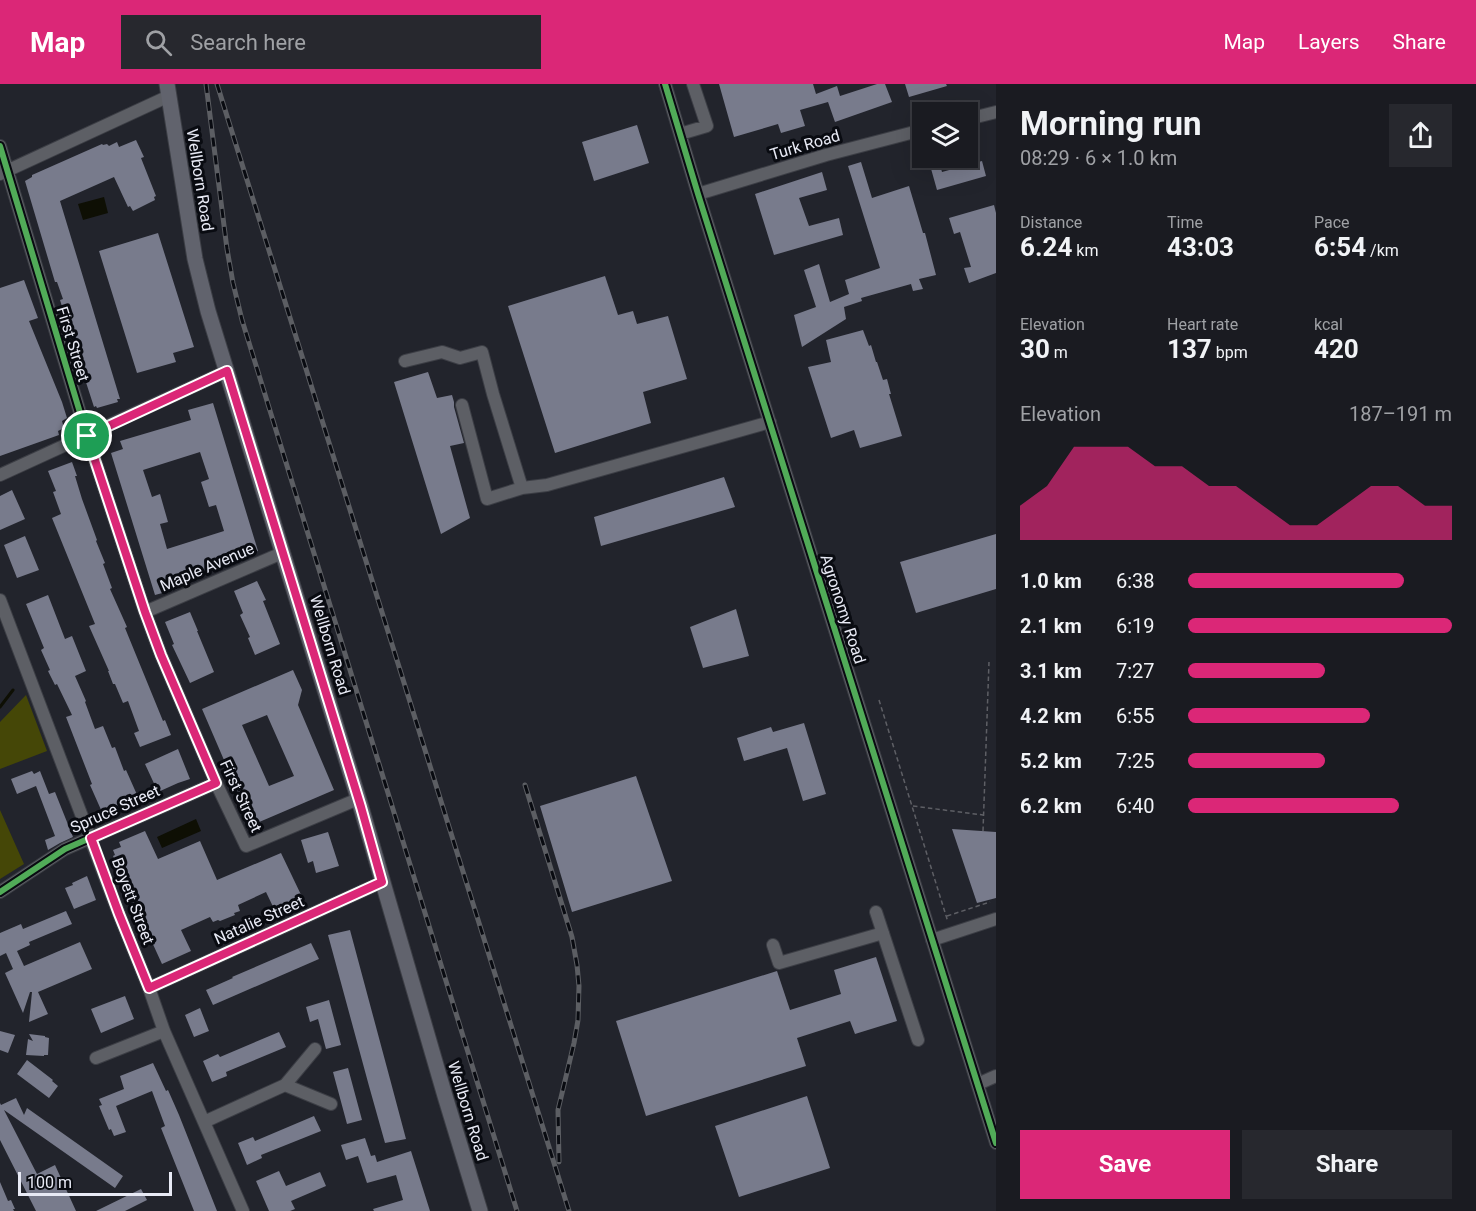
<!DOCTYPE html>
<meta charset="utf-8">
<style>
:root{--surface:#1a1b21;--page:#27282e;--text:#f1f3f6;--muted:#9fa1a5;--line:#38393f;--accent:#db2777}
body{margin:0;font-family:Roboto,sans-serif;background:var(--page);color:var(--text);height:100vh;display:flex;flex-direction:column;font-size:22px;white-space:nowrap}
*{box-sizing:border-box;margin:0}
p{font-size:20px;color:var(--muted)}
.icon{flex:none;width:33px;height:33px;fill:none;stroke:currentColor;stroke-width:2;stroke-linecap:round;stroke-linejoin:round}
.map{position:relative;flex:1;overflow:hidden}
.side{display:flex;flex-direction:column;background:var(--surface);width:480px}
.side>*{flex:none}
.buttons{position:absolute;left:912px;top:18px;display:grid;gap:12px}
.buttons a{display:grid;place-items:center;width:66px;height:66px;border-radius:0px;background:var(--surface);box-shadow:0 6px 24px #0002,0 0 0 2px var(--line);font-size:30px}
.scale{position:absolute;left:18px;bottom:15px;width:154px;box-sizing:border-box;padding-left:6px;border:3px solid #e8eaf5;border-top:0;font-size:16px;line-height:21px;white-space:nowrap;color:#e8eaf5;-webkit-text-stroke:4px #090b11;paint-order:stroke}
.pin{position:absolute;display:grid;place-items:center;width:51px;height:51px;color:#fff;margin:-26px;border:3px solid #fff;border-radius:50%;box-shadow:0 2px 6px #0007}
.round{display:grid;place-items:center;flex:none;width:63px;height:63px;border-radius:0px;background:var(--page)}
.summary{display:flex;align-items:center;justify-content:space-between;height:102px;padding:0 24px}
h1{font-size:33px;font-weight:700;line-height:45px}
.metrics{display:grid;grid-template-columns:repeat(3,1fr);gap:9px;height:102px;padding:6px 24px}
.metrics div{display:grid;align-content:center}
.metrics b{font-size:26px;font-weight:700}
.metrics small{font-size:16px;font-weight:400}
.metrics p{font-size:16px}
.chart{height:168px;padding:12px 24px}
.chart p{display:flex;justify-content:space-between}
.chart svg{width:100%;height:108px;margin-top:6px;fill:var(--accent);opacity:.7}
.primary-button{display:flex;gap:12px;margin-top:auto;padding:12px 24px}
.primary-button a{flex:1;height:69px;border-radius:0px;background:var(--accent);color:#fff;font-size:24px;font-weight:700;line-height:69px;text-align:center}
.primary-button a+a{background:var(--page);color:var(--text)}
ul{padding:0 24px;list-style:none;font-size:20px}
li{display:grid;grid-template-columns:96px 72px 1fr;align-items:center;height:45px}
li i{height:15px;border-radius:8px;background:var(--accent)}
header{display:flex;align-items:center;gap:36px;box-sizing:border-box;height:84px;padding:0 30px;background:var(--accent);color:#fff}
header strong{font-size:28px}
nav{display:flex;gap:33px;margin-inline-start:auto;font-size:21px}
.search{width:420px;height:54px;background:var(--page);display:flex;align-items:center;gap:15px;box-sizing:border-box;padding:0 21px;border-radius:0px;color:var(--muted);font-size:22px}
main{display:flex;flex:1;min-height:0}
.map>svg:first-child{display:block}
.green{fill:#454707}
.water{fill:#0e0f04}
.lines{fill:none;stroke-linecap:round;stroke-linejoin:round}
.stream{stroke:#0e0f04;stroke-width:3}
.building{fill:#787b8c;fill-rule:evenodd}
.minor-casing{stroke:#3c3e45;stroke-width:14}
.major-casing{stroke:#3c3e45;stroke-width:17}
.path{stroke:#5e5f65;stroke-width:1.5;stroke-dasharray:4.5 3;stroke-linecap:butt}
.minor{stroke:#5d5f65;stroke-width:12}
.major{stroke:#61636d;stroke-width:15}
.rail-casing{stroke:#5c5e63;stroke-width:5}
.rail{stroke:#090b11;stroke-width:3;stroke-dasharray:9;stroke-linecap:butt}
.cycleway-casing{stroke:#090b11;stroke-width:10}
.cycleway{stroke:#51ab58;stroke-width:6}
.route-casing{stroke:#fff;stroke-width:12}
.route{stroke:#db2777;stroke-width:8}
.labels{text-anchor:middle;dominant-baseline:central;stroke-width:6;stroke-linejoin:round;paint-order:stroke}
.street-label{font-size:16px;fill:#e8eaf5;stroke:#090b11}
</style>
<header>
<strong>Map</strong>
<div class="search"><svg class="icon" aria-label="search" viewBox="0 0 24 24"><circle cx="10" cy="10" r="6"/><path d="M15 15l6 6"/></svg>Search here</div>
<nav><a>Map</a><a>Layers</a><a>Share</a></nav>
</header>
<main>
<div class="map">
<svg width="996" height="1127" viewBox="0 0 996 1127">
<rect width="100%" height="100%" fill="#22242c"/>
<path class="green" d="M 26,611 L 47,667 L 0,685 L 0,638 Z
M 0,726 L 24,780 L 0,795 Z"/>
<path class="water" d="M 104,113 L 108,129 L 83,136 L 78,120 Z
M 196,735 L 201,747 L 162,764 L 157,753 Z"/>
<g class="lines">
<path class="stream" d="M 0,623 L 13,606"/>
</g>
<path class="building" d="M 719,0 L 813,0 L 816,10 L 837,2 L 840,12 L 877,0 L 885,0 L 892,18 L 835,38 L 828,18 L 800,26 L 805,42 L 781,49 L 778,40 L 734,53 Z
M 905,0 L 946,0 L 947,2 L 909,13 Z
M 637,41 L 649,79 L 594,97 L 582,58 Z
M 136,56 L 144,73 L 141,74 L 156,112 L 154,113 L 155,116 L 133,127 L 130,122 L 128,123 L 114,93 L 60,117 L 120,315 L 117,315 L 118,318 L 97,324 L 96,322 L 94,323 L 82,286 L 60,216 L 63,215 L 57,198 L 55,198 L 25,97 L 32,93 L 32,91 L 102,60 L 103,61 L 107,60 L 109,62 L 117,58 L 119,63 Z
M 928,74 L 938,74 L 942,88 L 982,77 L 986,92 L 937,106 Z
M 861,78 L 872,114 L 909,102 L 923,149 L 925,149 L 936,191 L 919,195 L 923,205 L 913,207 L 911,200 L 861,214 L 862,217 L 844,223 L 846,235 L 802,263 L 794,231 L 816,223 L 804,186 L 819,180 L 830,218 L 849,210 L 845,196 L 880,184 L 848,82 Z
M 822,88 L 827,106 L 799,114 L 809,142 L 839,134 L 843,151 L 774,171 L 755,110 Z
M 994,121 L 996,129 L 996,189 L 969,199 L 964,184 L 971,183 L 960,148 L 954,150 L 949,134 Z
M 158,149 L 194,263 L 173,269 L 176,278 L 137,289 L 99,167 Z
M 605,192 L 618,231 L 633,227 L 637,240 L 668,232 L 687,295 L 643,308 L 651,339 L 555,369 L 508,222 Z
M 24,196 L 38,234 L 29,237 L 62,318 L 67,334 L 62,337 L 64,344 L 58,347 L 59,351 L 0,372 L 0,204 Z
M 863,246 L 869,262 L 871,261 L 876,278 L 877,278 L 883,296 L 887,295 L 891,310 L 889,310 L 902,352 L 860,364 L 854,346 L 831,354 L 808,283 L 831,278 L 826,256 Z
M 428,288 L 437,314 L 452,311 L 454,318 L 454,323 L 464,359 L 450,362 L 470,434 L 441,450 L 394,298 Z
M 213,319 L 258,467 L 251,469 L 252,472 L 174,496 L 177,505 L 155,511 L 111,369 L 123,365 L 120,357 L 191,336 L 188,326 ZM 200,368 L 209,395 L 201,398 L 209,423 L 216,421 L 224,447 L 167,465 L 160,440 L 168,438 L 160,410 L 152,413 L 143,386 Z
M 72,378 L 77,392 L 75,392 L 82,415 L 97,456 L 96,457 L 105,479 L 103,480 L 112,504 L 110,505 L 127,543 L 125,544 L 163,637 L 165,636 L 171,651 L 140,663 L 134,649 L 139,647 L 128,617 L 123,619 L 115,600 L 113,600 L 108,587 L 109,587 L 89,542 L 95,540 L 52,434 L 61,430 L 53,408 L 56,407 L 48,387 Z
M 724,393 L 735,423 L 601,462 L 594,433 Z
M 12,406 L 25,435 L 0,446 L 0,412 Z
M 996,450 L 996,505 L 916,529 L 900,478 Z
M 25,452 L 39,486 L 17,494 L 4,461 Z
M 257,497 L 266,516 L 263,517 L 280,560 L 255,571 L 248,554 L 250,553 L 240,531 L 243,529 L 234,507 Z
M 48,511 L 65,555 L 72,552 L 86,587 L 75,592 L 86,617 L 85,618 L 95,645 L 103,642 L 112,664 L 115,663 L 124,687 L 126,686 L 138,713 L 102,728 L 90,701 L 92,700 L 66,633 L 72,631 L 57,600 L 55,601 L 48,587 L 50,586 L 41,566 L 44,564 L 26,520 Z
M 736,525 L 749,572 L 703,584 L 690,543 Z
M 190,528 L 198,547 L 197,547 L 214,588 L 190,599 L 172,561 L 174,560 L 165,538 Z
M 293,586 L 302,606 L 298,621 L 334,706 L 252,741 L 202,625 ZM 267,631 L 294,692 L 269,702 L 242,641 Z
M 804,639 L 826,710 L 803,717 L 787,664 L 744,677 L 737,654 L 771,643 L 773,648 Z
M 178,665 L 190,695 L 178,699 L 158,708 L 145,680 Z
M 32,687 L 34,690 L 40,687 L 49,710 L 55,708 L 73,753 L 60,759 L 48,766 L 45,756 L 55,752 L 36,702 L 17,710 L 11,695 Z
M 636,692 L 672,797 L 572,828 L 540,722 Z
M 952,745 L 996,748 L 996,814 L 977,819 Z
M 145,747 L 158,775 L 200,757 L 217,796 L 281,769 L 304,817 L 276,829 L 266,808 L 238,821 L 240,827 L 234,829 L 235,831 L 220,837 L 218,836 L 213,838 L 210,833 L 181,846 L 191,867 L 162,880 L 151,856 L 153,855 L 136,817 L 133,819 L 113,772 L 115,771 L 113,766 L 121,763 L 119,758 Z
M 328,748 L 339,782 L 316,789 L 313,777 L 308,779 L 301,756 Z
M 87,792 L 96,816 L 74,825 L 65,804 L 73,801 L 72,799 Z
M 66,827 L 72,840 L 29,858 L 30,861 L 17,867 L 24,882 L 80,858 L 92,885 L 38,908 L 48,930 L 29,938 L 32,908 L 30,908 L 23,929 L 5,889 L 13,885 L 6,869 L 0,872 L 0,849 L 21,840 L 23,845 Z
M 350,846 L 390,995 L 406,1055 L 385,1059 L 369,1002 L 328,851 Z
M 311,859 L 319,875 L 213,921 L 206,906 L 233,894 L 232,893 Z
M 876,873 L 897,937 L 855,950 L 850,937 L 797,954 L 806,982 L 646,1032 L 616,937 L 777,887 L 790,926 L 841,910 L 834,886 Z
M 125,912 L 134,935 L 101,949 L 91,925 Z
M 329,916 L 341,961 L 326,965 L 318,935 L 310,938 L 306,923 Z
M 200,924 L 209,947 L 194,953 L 185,931 Z
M 0,947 L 15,951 L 8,969 L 0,966 Z
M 279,948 L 286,963 L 226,988 L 227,992 L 212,998 L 203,977 L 218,970 L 220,973 Z
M 29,950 L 45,952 L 45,953 L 49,954 L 48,971 L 44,971 L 44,972 L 26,971 L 28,955 L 33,957 Z
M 27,976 L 53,996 L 52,997 L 58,1002 L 49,1014 L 17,990 Z
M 153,979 L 166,1007 L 168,1006 L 179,1031 L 217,1127 L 194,1127 L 161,1044 L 165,1042 L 152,1007 L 116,1022 L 126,1048 L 114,1052 L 111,1045 L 109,1046 L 99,1022 L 102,1021 L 99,1015 L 124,1005 L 120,992 Z
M 348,984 L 362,1036 L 347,1040 L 333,988 Z
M 807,1012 L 830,1084 L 739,1113 L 715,1042 Z
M 16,1014 L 24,1031 L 27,1024 L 123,1092 L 115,1104 L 4,1026 L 37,1090 L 55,1081 L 76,1127 L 36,1127 L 0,1056 L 0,1019 L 1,1021 Z
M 314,1032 L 321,1047 L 261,1071 L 262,1074 L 247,1081 L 238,1059 L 253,1053 L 255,1057 Z
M 365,1054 L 371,1072 L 375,1071 L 377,1078 L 411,1067 L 430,1127 L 374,1127 L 373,1125 L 403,1116 L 396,1091 L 367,1099 L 358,1072 L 346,1076 L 341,1061 Z
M 279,1087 L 286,1102 L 320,1088 L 326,1102 L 291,1117 L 295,1125 L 290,1127 L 269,1127 L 256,1097 Z
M 0,1098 L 8,1117 L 11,1116 L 15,1125 L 13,1125 L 14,1127 L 0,1127 Z
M 141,1105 L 147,1116 L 125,1127 L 96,1127 Z"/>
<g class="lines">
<g class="minor-casing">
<path id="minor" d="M 665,0 L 698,110 L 996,1059
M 968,35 L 996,28
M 680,50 L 707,42 L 693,0
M 0,62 L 87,352 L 145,528 L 161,571 L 216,699 L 246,762 L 358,715
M 0,90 L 169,12
M 698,110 L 826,71 L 922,46
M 405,277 L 442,268 L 460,274 L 482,268 L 493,310 L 522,404 L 547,401 L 770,338
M 462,321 L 487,415 L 522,404
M 0,391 L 227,287
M 0,516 L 119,830 L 149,904 L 164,947 L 243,1127
M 145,528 L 282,469
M 0,808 L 65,765 L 216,699
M 876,828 L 918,956
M 932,856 L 996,835
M 773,861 L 779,879 L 883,849
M 149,904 L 382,798
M 96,974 L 164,947
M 978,1000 L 996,992
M 285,1001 L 331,1020
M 204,1038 L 285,1001 L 315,965"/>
</g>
<g class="major-casing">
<path id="major" d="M 167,0 L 195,175 L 208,227 L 361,723 L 445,1012 L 480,1127"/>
</g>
<path class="path" d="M 879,616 L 948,838
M 913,722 L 983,731
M 983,747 L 989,578
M 947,832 L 990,818"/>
<use href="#minor" class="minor"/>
<use href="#major" class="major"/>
<g class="rail-casing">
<path id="rail" d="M 206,0 L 227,165 L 233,199 L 242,236 L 517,1127
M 217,0 L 569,1127
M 525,701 L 572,853 L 577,881 L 579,902 L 578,936 L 574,959 L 558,1026 L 559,1078"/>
</g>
<use href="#rail" class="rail"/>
<g class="cycleway-casing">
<path id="cycleway" d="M 665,0 L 698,110 L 996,1059
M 0,62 L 87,352 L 145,528 L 161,571 L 216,699 L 65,765 L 0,808"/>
</g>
<use href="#cycleway" class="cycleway"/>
</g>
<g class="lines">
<g class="route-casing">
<path id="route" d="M 227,287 L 361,723 L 382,798 L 149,904 L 119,830 L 91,754 L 216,699 L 161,571 L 145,528 L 87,352 Z"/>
</g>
<use href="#route" class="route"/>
</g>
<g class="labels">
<g class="street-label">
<text transform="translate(805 61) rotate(-16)">Turk Road</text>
<text transform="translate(200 96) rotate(81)">Wellborn Road</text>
<text transform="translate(73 260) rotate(73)">First Street</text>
<text transform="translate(207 483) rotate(-23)">Maple Avenue</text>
<text transform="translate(843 525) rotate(72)">Agronomy Road</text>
<text transform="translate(330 561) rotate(73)">Wellborn Road</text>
<text transform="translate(241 712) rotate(65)">First Street</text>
<text transform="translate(115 725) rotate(-24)">Spruce Street</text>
<text transform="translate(133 817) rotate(69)">Boyett Street</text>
<text transform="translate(259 836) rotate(-24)">Natalie Street</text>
<text transform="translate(468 1027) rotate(73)">Wellborn Road</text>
</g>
</g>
</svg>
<div class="buttons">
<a><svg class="icon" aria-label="layers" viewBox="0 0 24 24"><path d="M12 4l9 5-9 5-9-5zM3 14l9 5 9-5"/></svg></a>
</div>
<div class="scale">100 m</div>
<div class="pin" style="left:87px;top:352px;background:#1e9e55"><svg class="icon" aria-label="arrive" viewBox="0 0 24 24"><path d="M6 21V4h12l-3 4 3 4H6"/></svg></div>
</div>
<section class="side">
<div class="summary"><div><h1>Morning run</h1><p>08:29 · 6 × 1.0 km</p></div><a class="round"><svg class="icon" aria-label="share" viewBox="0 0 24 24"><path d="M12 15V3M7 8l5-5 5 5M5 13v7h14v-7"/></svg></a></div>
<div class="metrics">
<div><p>Distance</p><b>6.24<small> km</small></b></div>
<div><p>Time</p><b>43:03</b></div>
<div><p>Pace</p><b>6:54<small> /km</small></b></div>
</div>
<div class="metrics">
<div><p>Elevation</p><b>30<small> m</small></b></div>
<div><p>Heart rate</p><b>137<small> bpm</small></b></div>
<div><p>kcal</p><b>420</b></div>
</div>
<div class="chart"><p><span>Elevation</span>187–191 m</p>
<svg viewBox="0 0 160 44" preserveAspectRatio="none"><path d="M0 44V30L10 22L20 6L30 6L40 6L50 14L60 14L70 22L80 22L90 30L100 38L110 38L120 30L130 22L140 22L150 30L160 30V44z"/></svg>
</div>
<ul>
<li><b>1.0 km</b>6:38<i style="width:82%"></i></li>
<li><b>2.1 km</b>6:19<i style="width:100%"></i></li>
<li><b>3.1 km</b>7:27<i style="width:52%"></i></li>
<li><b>4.2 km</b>6:55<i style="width:69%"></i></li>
<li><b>5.2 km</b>7:25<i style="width:52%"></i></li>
<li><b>6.2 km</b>6:40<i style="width:80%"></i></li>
</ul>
<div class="primary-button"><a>Save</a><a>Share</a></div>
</section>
</main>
